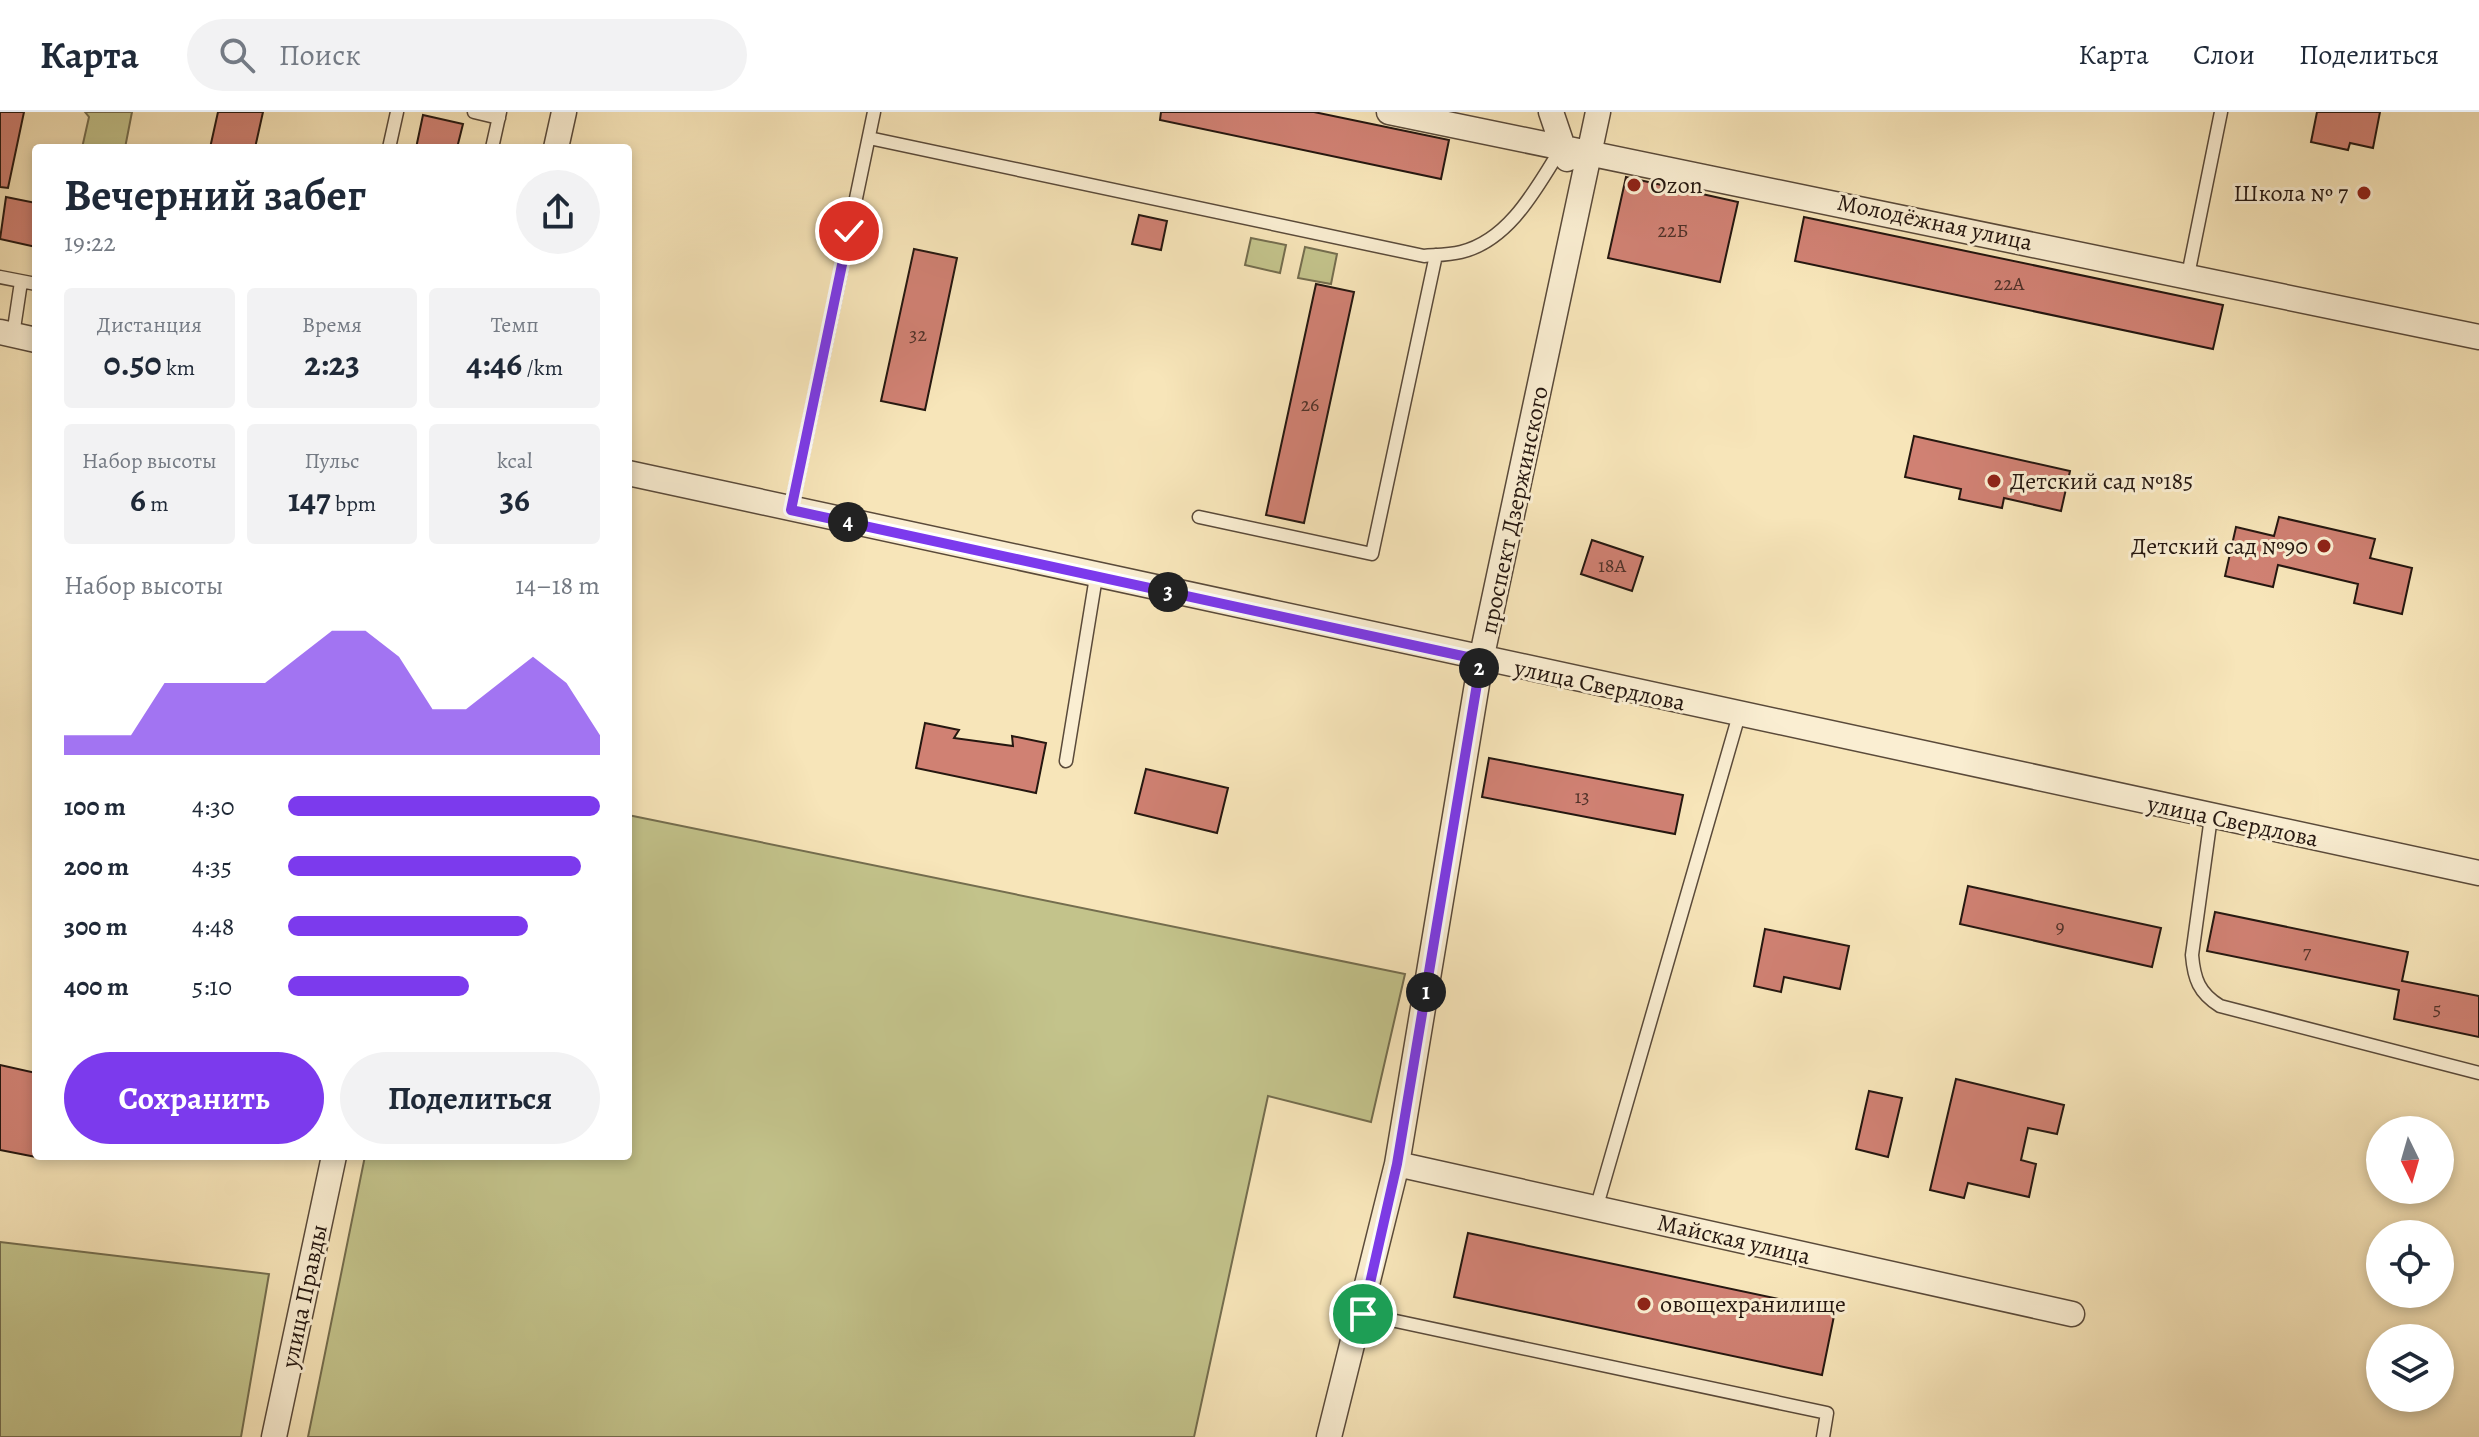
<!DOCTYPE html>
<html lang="ru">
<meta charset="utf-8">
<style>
:root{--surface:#fff;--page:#f2f2f3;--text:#1f2937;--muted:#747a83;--line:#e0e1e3;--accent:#7c3aed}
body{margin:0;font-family:Alegreya,serif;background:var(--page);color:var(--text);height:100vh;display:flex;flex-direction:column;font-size:30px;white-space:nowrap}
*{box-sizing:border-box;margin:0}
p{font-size:26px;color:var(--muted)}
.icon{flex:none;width:44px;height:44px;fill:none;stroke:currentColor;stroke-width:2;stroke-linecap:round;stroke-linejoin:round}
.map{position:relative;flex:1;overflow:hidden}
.sheet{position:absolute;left:32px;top:32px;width:600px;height:1016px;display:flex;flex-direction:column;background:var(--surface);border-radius:8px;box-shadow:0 4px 12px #0003}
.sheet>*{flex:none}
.needle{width:52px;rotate:175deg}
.tools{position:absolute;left:2366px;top:1004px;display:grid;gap:16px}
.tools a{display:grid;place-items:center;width:88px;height:88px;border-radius:50%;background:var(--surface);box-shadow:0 4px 12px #0003;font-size:40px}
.pin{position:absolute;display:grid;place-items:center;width:68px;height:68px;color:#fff;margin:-34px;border:4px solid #fff;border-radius:50%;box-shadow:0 2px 8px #0007}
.km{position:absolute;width:40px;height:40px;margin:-20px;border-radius:50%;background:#222;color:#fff;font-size:22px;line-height:40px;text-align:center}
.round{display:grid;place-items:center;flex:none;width:84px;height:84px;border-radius:42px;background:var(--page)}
.head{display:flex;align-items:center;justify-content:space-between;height:136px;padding:0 32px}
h1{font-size:44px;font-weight:600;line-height:60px}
.stats{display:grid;grid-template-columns:repeat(3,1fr);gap:12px;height:136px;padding:8px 32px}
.stats div{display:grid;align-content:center;border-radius:8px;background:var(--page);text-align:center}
.stats b{font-size:34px;font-weight:600}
.stats small{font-size:22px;font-weight:400}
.stats p{font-size:22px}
.chart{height:224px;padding:16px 32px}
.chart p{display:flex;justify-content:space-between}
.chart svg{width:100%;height:144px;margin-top:8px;fill:var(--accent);opacity:.7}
.button{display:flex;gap:16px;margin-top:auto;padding:16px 32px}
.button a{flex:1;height:92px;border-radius:48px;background:var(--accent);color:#fff;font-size:32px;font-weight:600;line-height:92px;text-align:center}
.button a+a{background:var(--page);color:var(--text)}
ul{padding:0 32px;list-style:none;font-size:26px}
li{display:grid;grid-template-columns:128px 96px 1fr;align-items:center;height:60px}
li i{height:20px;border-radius:10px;background:var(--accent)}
header{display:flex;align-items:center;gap:48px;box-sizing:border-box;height:112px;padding:0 40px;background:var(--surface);border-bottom:2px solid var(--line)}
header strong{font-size:38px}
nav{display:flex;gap:44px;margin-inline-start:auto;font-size:28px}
.search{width:560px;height:72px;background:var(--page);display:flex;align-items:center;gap:20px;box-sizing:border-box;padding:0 28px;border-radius:44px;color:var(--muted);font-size:30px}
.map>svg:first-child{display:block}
.green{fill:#c3c38b;stroke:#746d4e;stroke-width:2}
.building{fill:#d08173;stroke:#251710;stroke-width:2}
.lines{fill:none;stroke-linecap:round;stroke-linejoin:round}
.lane-casing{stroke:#5a4a3a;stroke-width:15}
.street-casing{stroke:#5a4a3a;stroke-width:27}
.lane{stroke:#faeed2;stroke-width:12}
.street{stroke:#faeed2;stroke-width:24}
.route-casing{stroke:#fff;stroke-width:16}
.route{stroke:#7c3aed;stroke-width:10}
.poi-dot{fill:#8f2418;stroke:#faeed2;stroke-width:3}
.labels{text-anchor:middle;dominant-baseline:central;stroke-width:6;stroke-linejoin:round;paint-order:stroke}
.number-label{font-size:20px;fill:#503229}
.poi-label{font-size:24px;fill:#251710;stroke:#faeed2;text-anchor:start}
.street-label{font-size:24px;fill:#251710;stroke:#faeed2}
</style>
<header>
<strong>Карта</strong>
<div class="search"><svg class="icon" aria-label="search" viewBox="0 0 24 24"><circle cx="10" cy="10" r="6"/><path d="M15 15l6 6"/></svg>Поиск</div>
<nav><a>Карта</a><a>Слои</a><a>Поделиться</a></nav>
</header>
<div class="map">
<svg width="2479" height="1325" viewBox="0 0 2479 1325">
<rect width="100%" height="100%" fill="#f7e5b9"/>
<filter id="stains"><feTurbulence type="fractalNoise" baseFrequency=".0025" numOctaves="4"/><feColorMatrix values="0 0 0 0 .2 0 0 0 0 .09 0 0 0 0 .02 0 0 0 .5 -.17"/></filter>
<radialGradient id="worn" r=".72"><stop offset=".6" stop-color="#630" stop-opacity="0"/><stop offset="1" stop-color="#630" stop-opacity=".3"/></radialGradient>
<path class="green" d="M 85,0 L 132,0 L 125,36 L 82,36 L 89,5 Z
M 1251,126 L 1286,133 L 1280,161 L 1245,153 Z
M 1305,135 L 1337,142 L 1331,172 L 1298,166 Z
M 628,703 L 1405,862 L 1371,1010 L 1268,984 L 1194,1325 L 308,1325 L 365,1044 L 628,1044 Z
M 0,1130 L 269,1162 L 241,1325 L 0,1325 Z"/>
<path class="building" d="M 0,0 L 24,0 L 8,76 L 0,75 Z
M 218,0 L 263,0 L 255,36 L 210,36 Z
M 1161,0 L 1314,0 L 1449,28 L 1441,67 L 1160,8 Z
M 2317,0 L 2380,0 L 2373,36 L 2350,31 L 2348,38 L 2311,30 Z
M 423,3 L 463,12 L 457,36 L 416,36 Z
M 1626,65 L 1738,90 L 1720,170 L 1608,146 Z
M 6,85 L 36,91 L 36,135 L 0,127 Z
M 1139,103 L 1167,109 L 1161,138 L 1132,132 Z
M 1804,105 L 2223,193 L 2213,237 L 1795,149 Z
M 914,137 L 957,146 L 925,298 L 881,289 Z
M 1316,172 L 1354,180 L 1304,411 L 1266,403 Z
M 1914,324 L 2070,359 L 2061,399 L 2004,386 L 2002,396 L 1959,387 L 1961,377 L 1905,365 Z
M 2279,405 L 2375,427 L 2370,446 L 2412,456 L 2402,502 L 2354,491 L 2358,472 L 2278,453 L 2273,475 L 2225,464 L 2236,415 L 2274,424 Z
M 1592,428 L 1643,445 L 1632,479 L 1581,462 Z
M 925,611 L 959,618 L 954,626 L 1013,634 L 1012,624 L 1046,631 L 1036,681 L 916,656 Z
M 1489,646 L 1683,683 L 1675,722 L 1482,685 Z
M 1146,657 L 1228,676 L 1217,721 L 1135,701 Z
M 1968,774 L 2161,816 L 2152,855 L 1960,812 Z
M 2215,800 L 2408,840 L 2402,869 L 2479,884 L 2479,925 L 2394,907 L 2399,878 L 2207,839 Z
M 1765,817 L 1849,834 L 1840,877 L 1784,865 L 1781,880 L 1754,874 Z
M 0,953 L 36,961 L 36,1045 L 0,1038 Z
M 1956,967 L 2064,993 L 2057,1022 L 2028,1016 L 2021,1048 L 2036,1052 L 2029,1085 L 1968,1071 L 1964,1086 L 1930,1078 Z
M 1869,979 L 1902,986 L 1888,1045 L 1856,1037 Z
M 1468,1121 L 1835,1199 L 1822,1263 L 1454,1185 Z"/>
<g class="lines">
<g class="lane-casing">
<path id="lane" d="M 474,0 L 499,6
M 869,26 L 1424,144 C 1436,143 1449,143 1461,140 C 1510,128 1537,75 1562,35
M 389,36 L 397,0
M 492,36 L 500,0
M 2188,163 L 2221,0
M 0,165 L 36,172
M 13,223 L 21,170
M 791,398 L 874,0
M 1199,405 L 1372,442 L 1436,143
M 1066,649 L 1096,465
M 2211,705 L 2192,843 C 2194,867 2199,881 2220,894 L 2479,961
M 1596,1097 L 1739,603
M 1363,1202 L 1827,1301 L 1823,1325"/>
</g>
<g class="street-casing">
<path id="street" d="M 1389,0 L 2479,225
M 1551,0 L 1567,47
M 556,36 L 564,0
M 0,220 L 36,228
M 628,361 L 2479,761
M 1397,1052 L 2072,1202
M 274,1325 L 334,1044
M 1329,1325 L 1397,1052 L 1481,548 L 1598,0"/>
</g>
<use href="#lane" class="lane"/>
<use href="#street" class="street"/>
</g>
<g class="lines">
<g class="route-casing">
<path id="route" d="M 849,119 L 791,398 L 1481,548 L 1397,1052 L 1363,1202"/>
</g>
<use href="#route" class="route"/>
</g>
<g class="poi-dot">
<circle cx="1634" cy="73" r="8"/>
<circle cx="2364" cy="81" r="8"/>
<circle cx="1994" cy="369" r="8"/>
<circle cx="2324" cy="434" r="8"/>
<circle cx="1644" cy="1192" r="8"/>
</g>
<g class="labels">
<g class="number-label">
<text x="1673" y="118">22Б</text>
<text x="2009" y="171">22А</text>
<text x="918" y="222">32</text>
<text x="1310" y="292">26</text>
<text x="1612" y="453">18А</text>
<text x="1582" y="684">13</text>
<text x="2060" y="814">9</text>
<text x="2307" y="839">7</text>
<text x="2437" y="896">5</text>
</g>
<g class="poi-label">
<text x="1650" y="73">Ozon</text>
<text x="2348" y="81" text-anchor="end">Школа № 7</text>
<text x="2010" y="369">Детский сад №185</text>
<text x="2308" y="434" text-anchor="end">Детский сад №90</text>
<text x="1660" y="1192">овощехранилище</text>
</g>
<g class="street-label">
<text transform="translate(1935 110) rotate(12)">Молодёжная улица</text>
<text transform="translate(1514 398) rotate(-78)">проспект Дзержинского</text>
<text transform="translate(1600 573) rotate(12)">улица Свердлова</text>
<text transform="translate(2233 709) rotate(12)">улица Свердлова</text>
<text transform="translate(1734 1127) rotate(13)">Майская улица</text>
<text transform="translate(304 1184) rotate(-78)">улица Правды</text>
</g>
</g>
<rect width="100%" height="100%" filter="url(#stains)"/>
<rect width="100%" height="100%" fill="url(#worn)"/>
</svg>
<div class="tools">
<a><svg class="needle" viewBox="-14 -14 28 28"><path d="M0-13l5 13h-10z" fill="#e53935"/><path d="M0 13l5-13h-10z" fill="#747a83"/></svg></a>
<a><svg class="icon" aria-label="locate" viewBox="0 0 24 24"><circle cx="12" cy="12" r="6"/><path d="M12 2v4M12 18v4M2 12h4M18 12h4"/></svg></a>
<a><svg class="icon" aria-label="layers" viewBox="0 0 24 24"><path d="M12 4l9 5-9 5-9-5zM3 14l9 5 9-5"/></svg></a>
</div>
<div class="pin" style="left:1363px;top:1202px;background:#1e9e55"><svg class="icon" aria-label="arrive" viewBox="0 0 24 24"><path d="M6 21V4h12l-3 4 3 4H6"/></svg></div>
<div class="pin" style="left:849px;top:119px;background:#d93025"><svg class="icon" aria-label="check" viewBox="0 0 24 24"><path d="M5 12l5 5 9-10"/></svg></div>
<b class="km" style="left:1426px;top:880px">1</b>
<b class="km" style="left:1479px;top:556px">2</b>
<b class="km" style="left:1168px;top:480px">3</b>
<b class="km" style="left:848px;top:410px">4</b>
<section class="sheet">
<div class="head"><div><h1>Вечерний забег</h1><p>19:22</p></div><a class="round"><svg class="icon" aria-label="share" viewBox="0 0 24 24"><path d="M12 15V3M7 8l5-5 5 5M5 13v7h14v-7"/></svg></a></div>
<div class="stats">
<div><p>Дистанция</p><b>0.50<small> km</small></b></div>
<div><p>Время</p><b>2:23</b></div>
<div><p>Темп</p><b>4:46<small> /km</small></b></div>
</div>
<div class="stats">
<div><p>Набор высоты</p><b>6<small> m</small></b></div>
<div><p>Пульс</p><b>147<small> bpm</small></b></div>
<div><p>kcal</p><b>36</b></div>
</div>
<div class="chart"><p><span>Набор высоты</span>14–18 m</p>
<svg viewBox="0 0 160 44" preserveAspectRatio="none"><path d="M0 44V38L10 38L20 38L30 22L40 22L50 22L60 22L70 14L80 6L90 6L100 14L110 30L120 30L130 22L140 14L150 22L160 38V44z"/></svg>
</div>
<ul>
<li><b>100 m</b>4:30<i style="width:100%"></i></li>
<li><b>200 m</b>4:35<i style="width:94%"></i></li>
<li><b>300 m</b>4:48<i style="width:77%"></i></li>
<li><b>400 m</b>5:10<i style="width:58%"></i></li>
</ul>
<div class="button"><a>Сохранить</a><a>Поделиться</a></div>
</section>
</div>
